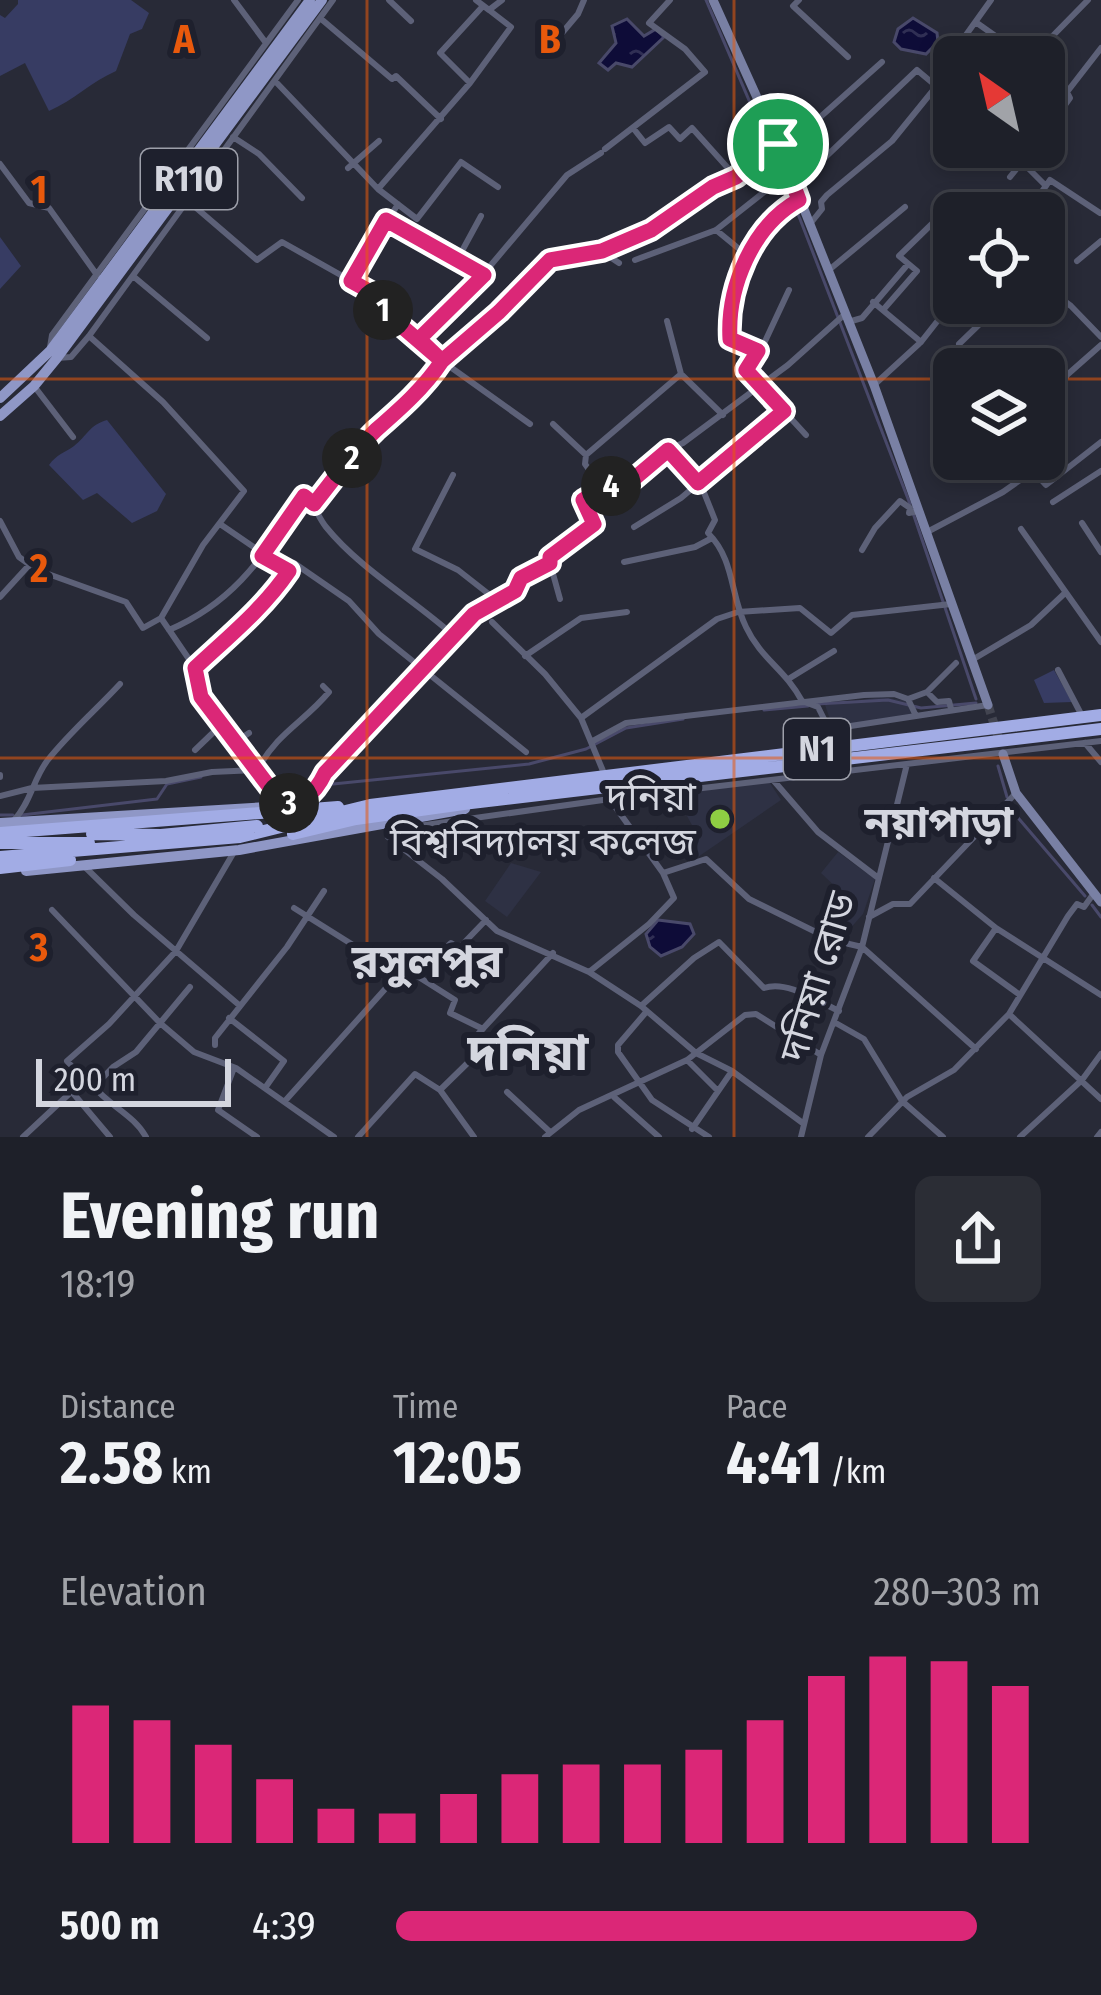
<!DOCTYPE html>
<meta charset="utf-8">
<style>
:root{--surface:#1e2029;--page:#2b2d35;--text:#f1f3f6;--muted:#a1a3a8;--line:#3c3e46;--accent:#db2777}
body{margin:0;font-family:"Fira Sans Condensed","Noto Sans Bengali",sans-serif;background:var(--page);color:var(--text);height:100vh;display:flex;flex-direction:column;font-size:45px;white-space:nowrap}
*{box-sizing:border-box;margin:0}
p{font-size:39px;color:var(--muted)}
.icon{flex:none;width:66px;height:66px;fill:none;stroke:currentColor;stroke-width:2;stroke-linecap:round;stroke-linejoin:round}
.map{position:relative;height:1137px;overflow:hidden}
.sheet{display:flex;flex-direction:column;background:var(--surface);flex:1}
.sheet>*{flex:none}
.needle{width:78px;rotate:326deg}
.tools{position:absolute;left:933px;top:36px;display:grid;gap:24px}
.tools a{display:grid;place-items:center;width:132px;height:132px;border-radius:18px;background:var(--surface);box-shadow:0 6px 18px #0003,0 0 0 3px var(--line);font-size:60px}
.scale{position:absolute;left:36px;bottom:30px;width:195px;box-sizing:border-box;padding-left:12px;border:6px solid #d4d6df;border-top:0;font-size:33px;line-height:42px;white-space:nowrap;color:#d4d6df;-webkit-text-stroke:9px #1e202d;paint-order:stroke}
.pin{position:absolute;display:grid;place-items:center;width:102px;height:102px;color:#fff;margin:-51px;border:6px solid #fff;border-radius:50%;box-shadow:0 3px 12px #0007}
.km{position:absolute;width:60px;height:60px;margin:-30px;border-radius:50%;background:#222;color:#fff;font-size:33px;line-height:60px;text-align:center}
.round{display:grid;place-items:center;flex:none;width:126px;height:126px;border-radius:18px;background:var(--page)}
.head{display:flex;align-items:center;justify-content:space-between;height:204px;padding:0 60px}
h1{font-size:66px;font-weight:700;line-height:90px}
.figures{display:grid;grid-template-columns:repeat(3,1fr);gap:18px;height:204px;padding:12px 60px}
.figures div{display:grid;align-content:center}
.figures b{font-size:60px;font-weight:700}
.figures small{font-size:33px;font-weight:400}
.figures p{font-size:33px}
.chart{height:336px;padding:24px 60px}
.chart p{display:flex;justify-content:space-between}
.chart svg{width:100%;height:216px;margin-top:12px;stroke:var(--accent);stroke-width:6}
ul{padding:0 60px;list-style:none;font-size:39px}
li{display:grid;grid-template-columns:192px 144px 1fr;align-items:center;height:90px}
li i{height:30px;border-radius:15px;background:var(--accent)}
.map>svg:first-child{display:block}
.built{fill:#2e3144}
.green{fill:#373c63}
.water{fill:url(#water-ripples);stroke:#49496a;stroke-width:3}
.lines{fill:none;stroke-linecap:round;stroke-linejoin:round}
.stream{stroke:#49496a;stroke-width:3}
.secondary-tunnel{stroke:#424450;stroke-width:9;stroke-dasharray:9 4.5;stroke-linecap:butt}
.street{stroke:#5d6178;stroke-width:6}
.secondary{stroke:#7980a4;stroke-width:9}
.primary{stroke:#8f97c6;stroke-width:10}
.highway{stroke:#a2ace5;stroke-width:12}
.route-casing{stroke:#fff;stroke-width:24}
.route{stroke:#db2777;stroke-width:15}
.grid{fill:none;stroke:#e8590c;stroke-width:3;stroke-opacity:0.55}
.poi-dot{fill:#8ece43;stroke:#1e202d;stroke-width:4.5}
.labels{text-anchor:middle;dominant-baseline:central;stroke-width:12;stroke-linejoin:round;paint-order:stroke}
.shield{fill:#1e202d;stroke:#9d9faa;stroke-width:3}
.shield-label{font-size:36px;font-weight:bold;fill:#d4d6df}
.poi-label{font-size:39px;fill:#d4d6df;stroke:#1e202d;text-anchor:end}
.street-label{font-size:39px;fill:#d4d6df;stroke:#1e202d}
.neighbourhood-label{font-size:42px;font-weight:bold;fill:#d4d6df;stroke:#1e202d}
.quarter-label{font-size:45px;font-weight:bold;fill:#d4d6df;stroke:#1e202d}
.district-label{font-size:51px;font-weight:bold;fill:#d4d6df;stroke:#1e202d}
.grid-label{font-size:39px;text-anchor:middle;font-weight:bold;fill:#e8590c;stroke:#1e202d;stroke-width:12;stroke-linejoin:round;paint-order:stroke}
</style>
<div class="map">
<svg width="1101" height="1137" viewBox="0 0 1101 1137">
<defs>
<pattern id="water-ripples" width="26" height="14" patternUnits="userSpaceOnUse" patternTransform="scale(3)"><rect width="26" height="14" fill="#0e0c38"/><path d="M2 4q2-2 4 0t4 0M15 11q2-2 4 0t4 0" fill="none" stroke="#302f54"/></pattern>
</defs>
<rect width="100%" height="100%" fill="#282a37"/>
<path class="built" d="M 882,697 L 910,701 L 914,718 L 833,728 L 825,705 Z
M 768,780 L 781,800 L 695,859 L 682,836 L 693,827 L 675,794 Z
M 838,852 L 875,879 L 863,914 L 840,940 L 814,928 L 845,896 L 821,873 Z
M 511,863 L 541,872 L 507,917 L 485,901 Z"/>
<path class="green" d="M 18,0 L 131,0 L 149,13 L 142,29 L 130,34 L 116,71 C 91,82 74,100 49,111 L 25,63 L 0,76 L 0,15 L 5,18 L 18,4 Z
M 0,237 L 21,266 L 0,289 Z
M 107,420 L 166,494 L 157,511 L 132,523 L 97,493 L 83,500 L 49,465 C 57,454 64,453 74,446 C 87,436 89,425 107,420 Z
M 1054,670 L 1072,702 L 1044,703 L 1034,680 Z"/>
<path class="water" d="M 913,18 L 937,33 L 938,42 L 926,54 L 901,49 L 894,42 L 898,29 Z
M 627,19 L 644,36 L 656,29 L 664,37 L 632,67 L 616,63 L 608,70 L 599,63 L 616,43 L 612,26 Z
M 658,920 L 690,924 L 694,934 L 682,947 L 661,956 L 650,947 L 646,934 Z"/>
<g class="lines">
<path class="stream" d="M 706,0 L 800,219 L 910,504
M 913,513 L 976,699
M 817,704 L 888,700 L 921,708 L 976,703
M 764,710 L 808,706
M 998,766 L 1007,797
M 270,787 L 284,789 L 529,764 L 586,749 L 626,728 L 683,719
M 1008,806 L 1085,896
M 0,815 L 13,815
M 22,815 L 157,799 L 167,784 L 201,777
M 1092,905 L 1101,917"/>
<path class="secondary-tunnel" d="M 988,705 L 1001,746"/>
<path class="street" d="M 234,0 L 266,43
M 389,0 L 411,21
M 476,0 L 489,10 L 502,0
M 799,0 L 793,6 L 848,57
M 320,18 L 392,79 L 396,76 L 441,119
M 977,23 L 1025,57
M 546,52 L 578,14 L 584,0
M 1032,57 L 1088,0
M 1044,72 L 1067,92
M 275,81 L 378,189 L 417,219 L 461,162 L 498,187
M 933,81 L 991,0
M 470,83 L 440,53 L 483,6
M 633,128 L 645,143 L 669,127 L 680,139 L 692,128 L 736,177
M 1044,134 L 1070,98 L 1067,92 L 1101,48
M 233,137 L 259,154 L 302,198
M 605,149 L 705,72 L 685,49 L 649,23 L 670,0
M 781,152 L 882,62
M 1023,163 L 1046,186
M 0,164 L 29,203 L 49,208 L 97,275
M 348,168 L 379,141
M 1010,177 L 1034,147
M 795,186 L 917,70 L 954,101
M 378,189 L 470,83 L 511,27 L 489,10
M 187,200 L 257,260 L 282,242 L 378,296 L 377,305 L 442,361 L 530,424
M 1027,213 L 1050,180 L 1100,213
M 386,220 L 484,275
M 810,224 L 822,209 L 821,202 L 827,195 L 892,141 L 935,88
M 716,230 L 749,257
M 601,251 L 619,263
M 635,260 L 716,230 L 787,174
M 1077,261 L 1101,241
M 456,262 L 481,216
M 829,270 L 905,207
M 133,276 L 207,338
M 351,281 L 398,204
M 1044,286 L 1071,306 L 1101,337
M 873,302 L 921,342
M 883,310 L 917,271 L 899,256 L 941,215
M 990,314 L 1000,303
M 667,321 L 681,374 L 723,415
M 848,322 L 862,318 L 908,264
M 419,339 L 469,291 L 567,175 L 601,153
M 959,344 L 990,314 L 979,303
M 50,347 L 52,335 L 298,0
M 757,351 L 730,339 C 727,288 752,226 799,200
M 57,358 L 71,357 L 89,336 L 333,0
M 874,385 L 921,342 L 954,300
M 34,386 L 73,437
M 784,411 L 806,435
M 1044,414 L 1067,375 L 1101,345
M 553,424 L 586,455
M 667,450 L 703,490 L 715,520 L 708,533 C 735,560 730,595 746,627 C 761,659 785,669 802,701 L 818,707 L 835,741
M 453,475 L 415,549 L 458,570 L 495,599
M 603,489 L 585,464 L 586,455 L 681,374
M 1053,502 L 1101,471
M 314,504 L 342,468 L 376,431 L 394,418 L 442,361 L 499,312 L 550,260 L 601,251 L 651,230 L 713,187 C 738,183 756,157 778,144
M 0,521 L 19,557 L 37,570 L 126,602 L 143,628 L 161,618 L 203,545 L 244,491 L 163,402 L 89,336
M 1082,523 L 1101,552
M 220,524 L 289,571
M 634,527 L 681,498 L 784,411 L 746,370 L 760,352 L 789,290
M 1021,529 L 1101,642
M 929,531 L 1003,492 L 1033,471 L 1046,485 L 1101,442
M 862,550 L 875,528 L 900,501 L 910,508 L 909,513 L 918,511
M 624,562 L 695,547 L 712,538
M 550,563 L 560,599
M 0,597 L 31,563
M 161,618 L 195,668 L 201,697 L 277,797 L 278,805
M 492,622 L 545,674 L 581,718
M 169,630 C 237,601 264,554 304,496 C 316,505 317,516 326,527 C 360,569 413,599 453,635
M 525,656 L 581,618 L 627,612
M 972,660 L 1031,625 L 1065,593
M 195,668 L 258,612 L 294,563 L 349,601 L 379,634 L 526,752
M 1058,670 L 1080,712
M 790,678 L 834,651
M 927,692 L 956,663
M 908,699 L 927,692 L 937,702 L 949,701 L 951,709
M 916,716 L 988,705
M 591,742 L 626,723 L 864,695 L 894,694 L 908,699 L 916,716 L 831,729
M 234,743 L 249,733
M 1085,743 L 1101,762
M 195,750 L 221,725
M 603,771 L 581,718 L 717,619 L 738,612 L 800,608 L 831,633 L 852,615 L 951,604
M 0,775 L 0,777
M 774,781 L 818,832 L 877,877
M 0,796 L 32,788 L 166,781 L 212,772 L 257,770 C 279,731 303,723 329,692 L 323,686
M 296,802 L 315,793 L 325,774 L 474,614 L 516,591 L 522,577 L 550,563 L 550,557 L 594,524 L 583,500 L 610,485 L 617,494 L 667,450 L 683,443 L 788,365 L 845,314
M 15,819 C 31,801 33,780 47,761 C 69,733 96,710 120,684
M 85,867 L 134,915 L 239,1005
M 663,873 L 706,859 L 749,899 L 832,940 L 862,947 L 976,1049
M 934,878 L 996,928 L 973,961 L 1020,995
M 1094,893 L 1084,907 L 1077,904 L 1068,916 L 1009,1014 L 1101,1099
M 294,908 L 361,950 L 376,950 L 455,1000 L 450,1013 L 483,1029
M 52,910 L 160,1023 L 194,1052 L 236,1068 L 334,1137
M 869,917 L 893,904 L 910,904 L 1016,793
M 996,928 L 1101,995
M 589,972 L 649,924 L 674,898 L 663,873 L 611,801
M 416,976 L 451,943 L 459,948 L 486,920
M 641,1006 L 694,958 L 719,942 L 764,988 C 787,980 817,1001 839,1011
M 647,1011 L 618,1045 L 618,1052 L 652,1100 L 709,1137
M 229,1018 L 284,1061 L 265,1088
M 834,1022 L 864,1039 L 902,1101 L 943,1137
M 215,1045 L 215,1038 L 287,947 L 324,891
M 687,1060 L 718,1091
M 234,1068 L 218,1110 L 257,1137
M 732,1071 L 804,1124
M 84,1080 L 67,1061 L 109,1024 L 176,951 L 234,852
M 94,1087 C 110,1106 135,1116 146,1137
M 440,1090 L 485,1046 L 478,1034 L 553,953
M 72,1092 L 110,1137
M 507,1092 L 550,1132
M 614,1097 L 659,1137
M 285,1101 L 403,969
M 692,1129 L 732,1071 L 696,1053 L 641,1006 L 589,972 L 497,931 L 442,879 L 388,837 L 390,830 L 610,799 L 1101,741
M 23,1137 L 84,1080 L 94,1087 L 113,1067 L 136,1052 L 190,987
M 358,1137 L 415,1074 L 440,1090 L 474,1137
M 545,1137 L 579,1110 L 687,1060 L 745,1015 L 756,1014 L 821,1055
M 801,1137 L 821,1055 L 862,947 L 907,764
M 868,1137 L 907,1097 L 954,1070 L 1009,1014
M 1020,1137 L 1082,1080 L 1101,1054
M 1097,1137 L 1101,1132"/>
<path class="secondary" d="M 713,0 L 778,144 L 874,385 L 988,705
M 1003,754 L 1016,793 L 1101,902"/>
<path class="primary" d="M 0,398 L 50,351 L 310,0
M 0,416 L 34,386 L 57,358 L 322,0
M 0,823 L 302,805
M 26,871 L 239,850 L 465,809"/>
<path class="highway" d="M 0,833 L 338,807
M 92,834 L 161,835 L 257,826
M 293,834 L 356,819 L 471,803 L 1101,729
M 0,843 L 89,843
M 0,857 L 240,837 L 370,805 L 1101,715
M 0,868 L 70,860"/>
</g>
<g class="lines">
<g class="route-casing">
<path id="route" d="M 778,144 L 736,177 L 713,187 L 651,230 L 602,251 L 550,260 L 499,312 L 442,361 L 377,305 L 378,296 L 351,281 L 386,220 L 484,275 L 419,339 L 442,361 C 424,388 400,409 376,430 C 353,452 334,479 314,504 L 304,496 L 262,556 L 289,571 C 263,609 228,637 195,668 L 201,697 L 277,797 L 277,805 C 303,801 313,798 325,773 L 474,614 L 515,591 L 521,578 L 550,563 L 550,557 L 594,524 L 583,500 L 610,484 L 616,494 L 668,450 L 698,483 L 784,411 L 746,370 L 758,351 L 730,339 C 727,288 752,226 799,200 L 778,144"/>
</g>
<use href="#route" class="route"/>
</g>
<path class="grid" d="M 367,0 L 367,1137M 734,0 L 734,1137M 0,379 L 954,379M 1044,379 L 1101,379M 0,758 L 1101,758"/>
<circle class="poi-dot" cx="720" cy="819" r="12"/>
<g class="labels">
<g class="shield">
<rect x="141" y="149" width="96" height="60" rx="9"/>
<rect x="784" y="719" width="66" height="60" rx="9"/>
</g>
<g class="shield-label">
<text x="189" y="179">R110</text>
<text x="817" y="749">N1</text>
</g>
<g class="poi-label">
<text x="696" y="797">দনিয়া<tspan x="696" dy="45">বিশ্ববিদ্যালয় কলেজ</tspan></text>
</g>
<g class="street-label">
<text transform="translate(818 977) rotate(-73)">দনিয়া রোড</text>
</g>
<g class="neighbourhood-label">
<text x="939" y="823">নয়াপাড়া</text>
</g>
<g class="quarter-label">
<text x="427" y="962">রসুলপুর</text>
</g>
<g class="district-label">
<text x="528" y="1053">দনিয়া</text>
</g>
</g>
<g class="grid-label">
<text x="184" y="53">A</text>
<text x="550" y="53">B</text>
<text x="39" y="203">1</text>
<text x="39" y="582">2</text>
<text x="39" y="961">3</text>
</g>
</svg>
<div class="tools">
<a><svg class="needle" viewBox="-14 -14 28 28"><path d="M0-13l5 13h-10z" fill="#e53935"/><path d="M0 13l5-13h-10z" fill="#a1a3a8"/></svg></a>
<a><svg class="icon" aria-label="locate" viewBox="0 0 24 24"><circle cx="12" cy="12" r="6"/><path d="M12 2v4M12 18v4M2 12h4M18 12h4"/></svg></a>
<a><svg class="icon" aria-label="layers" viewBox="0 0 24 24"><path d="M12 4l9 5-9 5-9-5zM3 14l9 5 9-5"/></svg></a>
</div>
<div class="scale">200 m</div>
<div class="pin" style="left:778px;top:144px;background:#1e9e55"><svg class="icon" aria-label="arrive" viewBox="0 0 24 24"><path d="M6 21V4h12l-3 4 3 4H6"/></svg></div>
<b class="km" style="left:383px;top:310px">1</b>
<b class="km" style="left:352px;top:458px">2</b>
<b class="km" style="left:289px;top:803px">3</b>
<b class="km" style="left:611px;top:486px">4</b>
</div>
<section class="sheet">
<div class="head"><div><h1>Evening run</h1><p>18:19</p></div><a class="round"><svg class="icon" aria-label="share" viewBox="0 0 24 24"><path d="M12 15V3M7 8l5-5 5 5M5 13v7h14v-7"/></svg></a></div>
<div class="figures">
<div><p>Distance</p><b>2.58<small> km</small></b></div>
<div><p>Time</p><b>12:05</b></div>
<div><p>Pace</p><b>4:41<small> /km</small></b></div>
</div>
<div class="chart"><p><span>Elevation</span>280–303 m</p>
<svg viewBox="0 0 160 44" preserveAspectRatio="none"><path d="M5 44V16M15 44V19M25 44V24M35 44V31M45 44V37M55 44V38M65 44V34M75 44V30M85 44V28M95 44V28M105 44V25M115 44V19M125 44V10M135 44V6M145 44V7M155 44V12"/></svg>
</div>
<ul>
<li><b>500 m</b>4:39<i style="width:90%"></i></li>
</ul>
</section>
